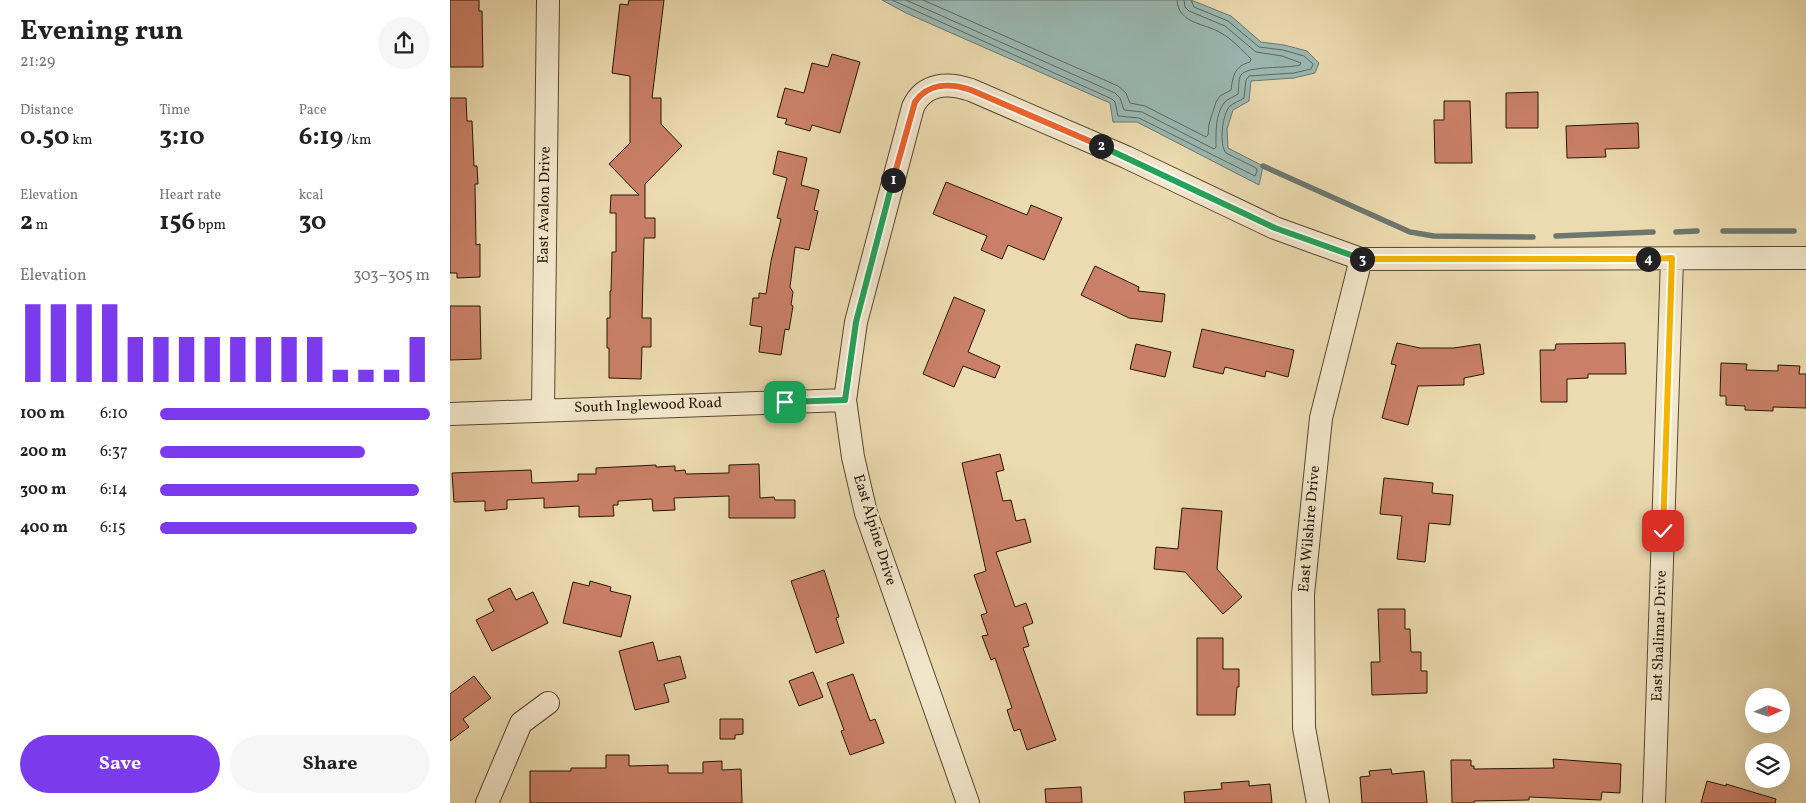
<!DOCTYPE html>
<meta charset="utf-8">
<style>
:root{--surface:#fff;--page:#f6f6f6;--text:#222;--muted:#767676;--accent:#7c3aed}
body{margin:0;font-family:Vollkorn,serif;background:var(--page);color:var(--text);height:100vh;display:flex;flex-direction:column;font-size:19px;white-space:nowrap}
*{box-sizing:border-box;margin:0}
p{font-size:16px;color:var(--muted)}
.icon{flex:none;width:28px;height:28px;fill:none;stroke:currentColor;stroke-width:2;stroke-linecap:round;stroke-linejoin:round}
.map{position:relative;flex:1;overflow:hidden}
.side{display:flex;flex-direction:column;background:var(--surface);width:450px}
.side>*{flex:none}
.needle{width:32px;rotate:87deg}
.controls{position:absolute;left:1295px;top:688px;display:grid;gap:10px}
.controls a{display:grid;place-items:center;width:45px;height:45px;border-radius:50%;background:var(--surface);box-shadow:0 5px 20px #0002;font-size:25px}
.pin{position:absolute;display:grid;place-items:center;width:42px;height:42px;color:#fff;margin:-21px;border-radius:10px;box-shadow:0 2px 8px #0006}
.km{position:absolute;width:25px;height:25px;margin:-12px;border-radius:50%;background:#222;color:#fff;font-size:14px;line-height:25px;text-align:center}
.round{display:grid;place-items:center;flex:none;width:52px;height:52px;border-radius:26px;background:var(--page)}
.head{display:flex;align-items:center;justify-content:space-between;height:85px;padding:0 20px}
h1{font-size:28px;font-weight:700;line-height:38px}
.metrics{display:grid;grid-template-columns:repeat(3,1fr);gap:8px;height:85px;padding:5px 20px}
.metrics div{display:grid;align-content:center}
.metrics b{font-size:25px;font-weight:700}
.metrics small{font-size:14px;font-weight:400}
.metrics p{font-size:14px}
.chart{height:140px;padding:10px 20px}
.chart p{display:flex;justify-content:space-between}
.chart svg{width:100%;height:90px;margin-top:5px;stroke:var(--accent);stroke-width:6}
.cta{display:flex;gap:10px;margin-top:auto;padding:10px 20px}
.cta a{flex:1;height:58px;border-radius:30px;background:var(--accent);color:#fff;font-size:20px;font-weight:700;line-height:58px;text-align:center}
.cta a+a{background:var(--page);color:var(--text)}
ul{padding:0 20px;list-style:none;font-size:16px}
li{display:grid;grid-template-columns:80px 60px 1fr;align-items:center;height:38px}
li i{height:12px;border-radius:6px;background:var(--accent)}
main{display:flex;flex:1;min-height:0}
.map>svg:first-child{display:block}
.water{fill:#9ab9b4;stroke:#6c776f}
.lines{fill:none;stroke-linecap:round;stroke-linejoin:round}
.shore{stroke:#60675e;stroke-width:1}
.stream{stroke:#6c776f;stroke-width:5.5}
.building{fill:#ca8068;stroke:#271507}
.minor-casing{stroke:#584631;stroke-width:24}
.minor{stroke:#f3e8cc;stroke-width:22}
.split-1-casing{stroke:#fff;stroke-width:10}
.split-2-casing{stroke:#fff;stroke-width:10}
.split-3-casing{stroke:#fff;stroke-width:10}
.split-4-casing{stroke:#fff;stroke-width:10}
.split-5-casing{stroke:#fff;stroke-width:10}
.split-1{stroke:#22a559;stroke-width:6}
.split-2{stroke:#f0652b;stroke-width:6}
.split-3{stroke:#22a559;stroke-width:6}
.split-4{stroke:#f5b400;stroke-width:6}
.split-5{stroke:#f5b400;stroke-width:6}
.labels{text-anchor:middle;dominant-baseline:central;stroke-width:5;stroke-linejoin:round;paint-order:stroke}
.street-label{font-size:15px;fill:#271507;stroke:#f3e8cc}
</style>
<main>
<section class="side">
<div class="head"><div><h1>Evening run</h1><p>21:29</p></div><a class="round"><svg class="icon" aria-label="share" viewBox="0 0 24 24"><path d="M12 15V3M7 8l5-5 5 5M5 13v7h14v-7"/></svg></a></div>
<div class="metrics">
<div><p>Distance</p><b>0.50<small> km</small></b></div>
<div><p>Time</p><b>3:10</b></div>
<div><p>Pace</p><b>6:19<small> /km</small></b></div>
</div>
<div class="metrics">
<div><p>Elevation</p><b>2<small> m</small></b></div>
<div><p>Heart rate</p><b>156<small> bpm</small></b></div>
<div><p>kcal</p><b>30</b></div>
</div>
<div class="chart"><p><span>Elevation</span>303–305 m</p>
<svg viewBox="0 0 160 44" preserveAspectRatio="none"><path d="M5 44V6M15 44V6M25 44V6M35 44V6M45 44V22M55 44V22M65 44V22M75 44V22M85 44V22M95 44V22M105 44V22M115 44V22M125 44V38M135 44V38M145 44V38M155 44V22"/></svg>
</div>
<ul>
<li><b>100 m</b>6:10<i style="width:100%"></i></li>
<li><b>200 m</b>6:37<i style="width:76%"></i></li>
<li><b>300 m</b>6:14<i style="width:96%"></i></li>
<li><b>400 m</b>6:15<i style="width:95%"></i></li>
</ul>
<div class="cta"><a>Save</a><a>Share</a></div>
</section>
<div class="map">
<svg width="1356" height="803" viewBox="0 0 1356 803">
<rect width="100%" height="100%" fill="#ecdbb0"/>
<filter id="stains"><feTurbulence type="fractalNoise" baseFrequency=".004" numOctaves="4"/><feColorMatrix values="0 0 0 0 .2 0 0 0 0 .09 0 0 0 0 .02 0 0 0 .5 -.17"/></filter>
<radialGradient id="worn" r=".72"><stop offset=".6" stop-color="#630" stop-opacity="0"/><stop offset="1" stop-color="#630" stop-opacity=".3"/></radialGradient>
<path class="water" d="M 432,0 L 741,0 L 781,16 L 811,42 L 834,45 L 857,51 L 869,63 L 865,73 L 844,78 L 801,81 L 799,101 L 783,110 L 777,129 L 778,148 L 813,166 L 809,185 L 687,122 L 663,122 L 660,103 L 456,13 Z"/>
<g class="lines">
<path class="shore" d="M 442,0 L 662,99 L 665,102 L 668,116 L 689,118 L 805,176 L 807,171 L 806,168 L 776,153 C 769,145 772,114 780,106 C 783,103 790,101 794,98 L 796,80 L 799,76 L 844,73 L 861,69 L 863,64 L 854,56 L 833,50 L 809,47 L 778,21 L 744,7 L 741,0
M 456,0 L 665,93 L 670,98 L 674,110 L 692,112 L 764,149 L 766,147 C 766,133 765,115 774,103 C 777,99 784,97 788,94 C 789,88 788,80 791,75 C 798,65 837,69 850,65 L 851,63 L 832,56 L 806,52 L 775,26 L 739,11 L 735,7 L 734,0
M 473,0 L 668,86 L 676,93 L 680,103 L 695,106 L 756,137 L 758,135 L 759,124 L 766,102 L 770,96 L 781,90 C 783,75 785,66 800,62 L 801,59 C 792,50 782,39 771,33 C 755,23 728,24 727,0"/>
<path class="stream" d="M 813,166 L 960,232 L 984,236 L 1083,237
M 1273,231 L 1344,231
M 1226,232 L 1247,231
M 1106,236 L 1203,232"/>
</g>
<path class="building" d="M 0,0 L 29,0 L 29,11 L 32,11 L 33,67 L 0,67 Z
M 179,0 L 214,0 L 202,98 L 211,98 L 211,124 L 232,146 L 195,184 L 195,218 L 205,218 L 205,238 L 194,238 L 192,318 L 201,318 L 201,347 L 192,347 L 191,379 L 159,378 L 159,348 L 157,348 L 157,318 L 160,318 L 160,291 L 161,291 L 162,252 L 166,252 L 166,213 L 160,213 L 161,195 L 189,195 L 159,164 L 180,143 L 180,76 L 162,73 L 170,4 L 178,5 Z
M 382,54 L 410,62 L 390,133 L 362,125 L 360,131 L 335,124 L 337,119 L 327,117 L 335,88 L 354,93 L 362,63 L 378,67 Z
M 1088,92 L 1088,128 L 1056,128 L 1056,93 Z
M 0,98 L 16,98 L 17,121 L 22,121 L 24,166 L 27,166 L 28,184 L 25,184 L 26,245 L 30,244 L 30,277 L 7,278 L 7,273 L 0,273 Z
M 994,101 L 1020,101 L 1022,163 L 985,163 L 984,120 L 994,120 Z
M 1188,123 L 1189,148 L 1155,149 L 1156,157 L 1117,158 L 1116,126 Z
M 328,151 L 357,158 L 351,185 L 369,190 L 364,210 L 368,211 L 359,250 L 345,247 L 340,287 L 343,292 L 341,305 L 343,306 L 339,330 L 335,329 L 331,355 L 309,352 L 312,327 L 300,325 L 303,298 L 309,298 L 309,293 L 316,294 L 321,261 L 331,219 L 327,218 L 337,178 L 323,174 Z
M 496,182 L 577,215 L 581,205 L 612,218 L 594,260 L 558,245 L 552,259 L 531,250 L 537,236 L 483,214 Z
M 645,266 L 689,287 L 688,291 L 715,294 L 712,322 L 679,318 L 631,295 Z
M 504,297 L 535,310 L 518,352 L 550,366 L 545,378 L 513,366 L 504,387 L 473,374 Z
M 0,306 L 30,306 L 31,359 L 0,360 Z
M 752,329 L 844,350 L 838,377 L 816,371 L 815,377 L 775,367 L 773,374 L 743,367 Z
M 947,343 L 970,348 L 1004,348 L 1030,344 L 1034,374 L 1014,378 L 1014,385 L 968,386 L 958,425 L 932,418 L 946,365 L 941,364 Z
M 1175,343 L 1176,374 L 1138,374 L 1138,378 L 1117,379 L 1117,402 L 1091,402 L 1090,350 L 1105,350 L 1106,344 Z
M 686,344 L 721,352 L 715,377 L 680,369 Z
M 1271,363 L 1297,364 L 1296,370 L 1328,371 L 1328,365 L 1350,366 L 1349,374 L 1356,374 L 1356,408 L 1323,407 L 1323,411 L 1295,410 L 1295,406 L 1276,405 L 1276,396 L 1270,396 Z
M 550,454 L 554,470 L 546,472 L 553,501 L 561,500 L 566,521 L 575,519 L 581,542 L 546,552 L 565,607 L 576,603 L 583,623 L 573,627 L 579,646 L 573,648 L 606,740 L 577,750 L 570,729 L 564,731 L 557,710 L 562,708 L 545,658 L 541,660 L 532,636 L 538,635 L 531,615 L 537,613 L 524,575 L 536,571 L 512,463 Z
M 309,464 L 310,498 L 324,497 L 325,500 L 345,500 L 345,518 L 279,518 L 279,496 L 224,498 L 225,510 L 203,511 L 202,499 L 168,501 L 168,505 L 163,505 L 164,516 L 129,517 L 129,506 L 94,508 L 94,498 L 57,500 L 57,509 L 35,511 L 35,501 L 4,502 L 2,473 L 81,470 L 82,483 L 128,481 L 128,474 L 146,474 L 146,468 L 206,465 L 206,467 L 225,466 L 225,471 L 235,470 L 236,474 L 279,473 L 279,465 Z
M 934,478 L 983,483 L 982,493 L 1003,495 L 1000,525 L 979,523 L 975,562 L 947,559 L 952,516 L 930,514 Z
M 732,508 L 772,511 L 767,569 L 792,597 L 773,614 L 735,572 L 704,569 L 706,547 L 728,549 Z
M 374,570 L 389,617 L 386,618 L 394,643 L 366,653 L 341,581 Z
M 140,581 L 161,587 L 160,591 L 181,596 L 171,637 L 113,623 L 123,582 L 139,586 Z
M 60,588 L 66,600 L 83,592 L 98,623 L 42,651 L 26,620 L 44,611 L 38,599 Z
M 928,609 L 955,609 L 955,629 L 960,629 L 961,652 L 971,652 L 971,671 L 977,671 L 977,693 L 922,695 L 921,662 L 930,662 Z
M 747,638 L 773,638 L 773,669 L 789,669 L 789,687 L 787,687 L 785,715 L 747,715 Z
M 203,642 L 208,661 L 230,656 L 236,678 L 214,684 L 219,702 L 185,710 L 169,651 Z
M 363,672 L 373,697 L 349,706 L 339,681 Z
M 403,674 L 420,721 L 425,719 L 434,743 L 400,755 L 391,731 L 394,730 L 377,683 Z
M 24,676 L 41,698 L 13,719 L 19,727 L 0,741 L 0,694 Z
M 270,719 L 293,719 L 293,734 L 285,735 L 285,739 L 270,739 Z
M 156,755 L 179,755 L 179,766 L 218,765 L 218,773 L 253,773 L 253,762 L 272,761 L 272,770 L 291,769 L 292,803 L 80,803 L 80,771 L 121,771 L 121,768 L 156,768 Z
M 1103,759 L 1171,764 L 1170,793 L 1152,792 L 1151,800 L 1079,797 L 1079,800 L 1024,801 L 1024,803 L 1002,803 L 1001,760 L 1021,760 L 1021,766 L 1024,766 L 1024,769 L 1104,768 Z
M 941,769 L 942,774 L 974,771 L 977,803 L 912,803 L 910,777 L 920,776 L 919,771 Z
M 799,781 L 799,786 L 820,784 L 822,803 L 735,803 L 734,792 L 772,789 L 771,783 Z
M 1257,781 L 1276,786 L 1276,784 L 1326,799 L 1325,803 L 1251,803 Z
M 631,787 L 632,803 L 596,803 L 595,789 Z"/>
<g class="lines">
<g class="minor-casing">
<path id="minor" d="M 93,410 L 98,0
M 0,414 L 395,400
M 37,803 L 71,723 L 98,703
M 518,803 L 416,513 L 403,457 L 395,400 L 406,322 L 463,107 C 474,83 498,82 521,90 L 676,157 L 825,228 L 911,259 L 1356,258
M 868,803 L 854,728 L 853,594 L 871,418 L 911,259
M 1204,803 L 1222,259"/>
</g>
<use href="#minor" class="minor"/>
</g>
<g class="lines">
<g class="split-1-casing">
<path id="split-1" d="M 335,402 L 395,400 L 406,322 L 443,180"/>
</g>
<g class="split-2-casing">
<path id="split-2" d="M 443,180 L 465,102 C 478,83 500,83 521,90 L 651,146"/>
</g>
<g class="split-3-casing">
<path id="split-3" d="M 651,146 L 825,228 L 912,259"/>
</g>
<g class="split-4-casing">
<path id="split-4" d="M 912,259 L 1198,259"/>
</g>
<g class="split-5-casing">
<path id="split-5" d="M 1198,259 L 1222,258 L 1213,531"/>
</g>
<use href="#split-1" class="split-1"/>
<use href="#split-2" class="split-2"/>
<use href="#split-3" class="split-3"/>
<use href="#split-4" class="split-4"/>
<use href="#split-5" class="split-5"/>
</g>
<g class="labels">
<g class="street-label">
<text transform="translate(95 205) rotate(-89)">East Avalon Drive</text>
<text transform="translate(198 406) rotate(-2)">South Inglewood Road</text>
<text transform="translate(860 529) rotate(-85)">East Wilshire Drive</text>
<text transform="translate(424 530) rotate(73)">East Alpine Drive</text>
<text transform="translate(1210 636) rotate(-88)">East Shalimar Drive</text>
</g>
</g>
<rect width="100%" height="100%" filter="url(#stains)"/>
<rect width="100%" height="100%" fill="url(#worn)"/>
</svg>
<div class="controls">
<a><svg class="needle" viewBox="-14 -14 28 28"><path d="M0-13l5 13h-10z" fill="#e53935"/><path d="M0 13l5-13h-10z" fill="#767676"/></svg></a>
<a><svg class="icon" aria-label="layers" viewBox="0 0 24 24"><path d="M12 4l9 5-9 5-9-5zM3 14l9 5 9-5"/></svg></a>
</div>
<div class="pin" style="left:335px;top:402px;background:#1e9e55"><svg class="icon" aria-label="arrive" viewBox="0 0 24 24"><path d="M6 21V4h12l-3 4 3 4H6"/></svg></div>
<div class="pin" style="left:1213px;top:531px;background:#d93025"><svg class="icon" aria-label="check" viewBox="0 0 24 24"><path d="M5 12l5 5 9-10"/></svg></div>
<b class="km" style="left:443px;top:180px">1</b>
<b class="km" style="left:651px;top:146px">2</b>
<b class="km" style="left:912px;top:259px">3</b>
<b class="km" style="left:1198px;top:259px">4</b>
</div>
</main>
